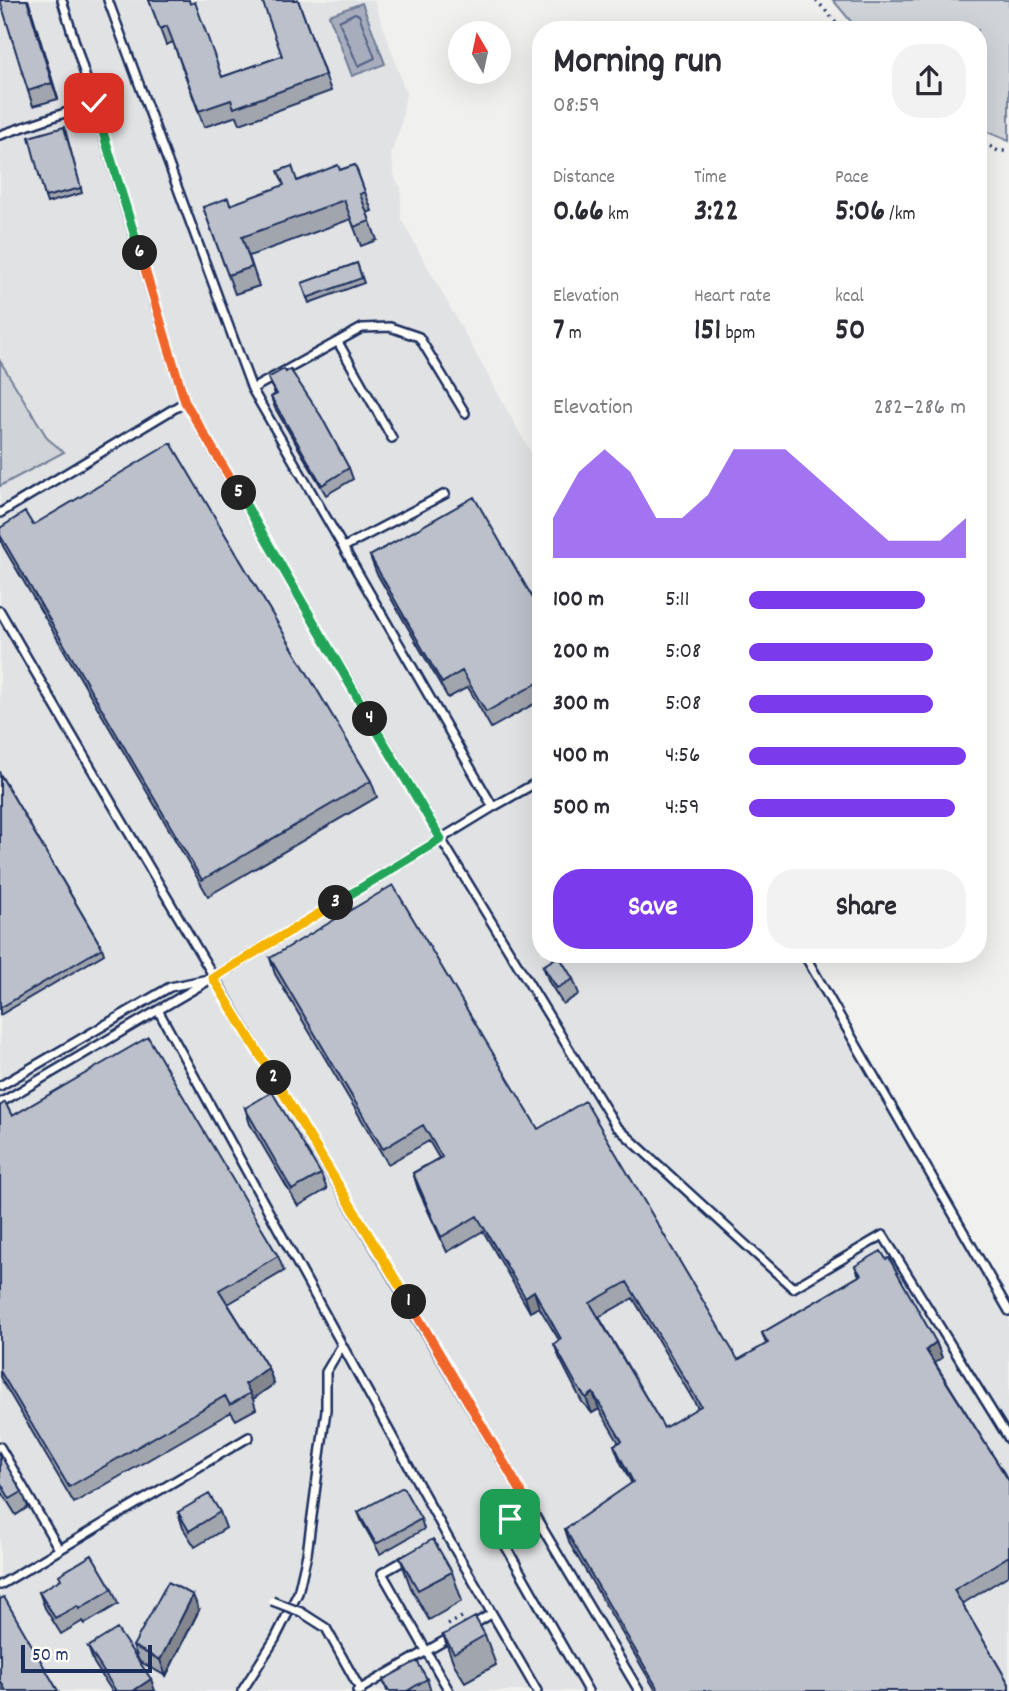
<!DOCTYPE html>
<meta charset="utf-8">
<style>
:root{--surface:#fff;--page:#f2f2f3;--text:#2b2b33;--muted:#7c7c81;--accent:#7c3aed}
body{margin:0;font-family:Dekko,sans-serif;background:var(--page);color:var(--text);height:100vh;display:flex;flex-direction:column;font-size:26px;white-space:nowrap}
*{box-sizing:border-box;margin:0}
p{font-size:23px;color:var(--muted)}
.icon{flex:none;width:38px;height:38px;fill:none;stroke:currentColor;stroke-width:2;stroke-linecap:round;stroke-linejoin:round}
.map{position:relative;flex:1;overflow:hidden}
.panel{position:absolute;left:532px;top:21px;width:455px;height:942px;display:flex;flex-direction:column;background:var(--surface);border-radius:28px;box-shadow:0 7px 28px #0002}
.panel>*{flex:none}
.needle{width:46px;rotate:351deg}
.controls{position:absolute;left:448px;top:21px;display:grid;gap:14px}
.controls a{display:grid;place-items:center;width:63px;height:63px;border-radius:50%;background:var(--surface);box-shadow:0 7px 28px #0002;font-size:35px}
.scale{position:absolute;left:21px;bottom:18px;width:131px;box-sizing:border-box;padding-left:7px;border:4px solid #1b2f5e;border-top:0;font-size:19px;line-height:24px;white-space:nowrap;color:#1b2f5e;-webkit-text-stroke:5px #fdfcf7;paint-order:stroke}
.pin{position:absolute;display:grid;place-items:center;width:60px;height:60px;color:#fff;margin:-30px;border-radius:14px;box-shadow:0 4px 10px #0006}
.km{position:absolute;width:35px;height:35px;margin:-18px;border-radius:50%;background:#222;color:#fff;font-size:19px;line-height:35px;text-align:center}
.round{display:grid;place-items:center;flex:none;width:74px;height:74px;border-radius:28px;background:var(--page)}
.headline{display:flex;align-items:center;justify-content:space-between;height:119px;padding:0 21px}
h1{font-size:38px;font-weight:700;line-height:52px}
.stats{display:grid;grid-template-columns:repeat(3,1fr);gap:10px;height:119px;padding:7px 21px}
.stats div{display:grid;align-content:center}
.stats b{font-size:30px;font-weight:700}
.stats small{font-size:19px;font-weight:400}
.stats p{font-size:19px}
.chart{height:196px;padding:14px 21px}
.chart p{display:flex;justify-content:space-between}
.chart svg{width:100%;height:126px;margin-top:7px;fill:var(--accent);opacity:.7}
.action{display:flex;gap:14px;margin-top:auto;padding:14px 21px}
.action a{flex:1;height:80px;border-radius:28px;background:var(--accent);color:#fff;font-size:28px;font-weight:700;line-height:80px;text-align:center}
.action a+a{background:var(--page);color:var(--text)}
ul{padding:0 21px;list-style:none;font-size:23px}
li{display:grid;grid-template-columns:112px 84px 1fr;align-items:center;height:52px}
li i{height:18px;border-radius:9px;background:var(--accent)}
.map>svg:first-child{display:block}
.built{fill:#e0e2e3}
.green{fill:#d0d3d8;stroke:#76819b;stroke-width:2}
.water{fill:#a7adbd;stroke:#6f7b97;stroke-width:2}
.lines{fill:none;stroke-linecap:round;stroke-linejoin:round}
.shore{stroke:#536184;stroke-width:2}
.lane-casing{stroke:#1b2f5e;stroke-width:12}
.path{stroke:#1b2f5e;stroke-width:3.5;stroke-dasharray:2 5;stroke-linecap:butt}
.lane{stroke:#fdfcf7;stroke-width:7}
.lane-bridge-casing{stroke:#1b2f5e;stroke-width:12;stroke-linecap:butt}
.lane-bridge{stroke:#fdfcf7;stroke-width:7}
.wall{fill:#a1a5ae;stroke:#1b2f5e;stroke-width:2;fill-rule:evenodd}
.shaded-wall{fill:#83868d;stroke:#1b2f5e;stroke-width:2}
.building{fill:#bbc0ca;stroke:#1b2f5e;stroke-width:2;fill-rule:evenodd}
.split-1-casing{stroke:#fff;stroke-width:14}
.split-2-casing{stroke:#fff;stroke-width:14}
.split-3-casing{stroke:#fff;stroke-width:14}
.split-4-casing{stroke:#fff;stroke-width:14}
.split-5-casing{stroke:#fff;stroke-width:14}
.split-6-casing{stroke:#fff;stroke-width:14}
.split-7-casing{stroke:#fff;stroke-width:14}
.split-1{stroke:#f0652b;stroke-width:9}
.split-2{stroke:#f5b400;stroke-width:9}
.split-3{stroke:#f5b400;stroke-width:9}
.split-4{stroke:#22a559;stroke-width:9}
.split-5{stroke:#22a559;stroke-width:9}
.split-6{stroke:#f0652b;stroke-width:9}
.split-7{stroke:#22a559;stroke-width:9}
</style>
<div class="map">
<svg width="1009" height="1691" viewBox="0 0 1009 1691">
<rect width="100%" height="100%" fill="#f0f0ee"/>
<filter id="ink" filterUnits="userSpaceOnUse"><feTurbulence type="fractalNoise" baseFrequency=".0143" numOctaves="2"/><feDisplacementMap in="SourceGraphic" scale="14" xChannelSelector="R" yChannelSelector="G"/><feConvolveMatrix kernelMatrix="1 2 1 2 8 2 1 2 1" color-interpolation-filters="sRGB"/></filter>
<g filter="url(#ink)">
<path class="built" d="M 0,0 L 374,0 L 406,93 L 401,125 L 391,154 L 395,178 L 401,188 L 401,219 L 541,471 L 541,954 L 809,954 L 1009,1316 L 1009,1691 L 0,1691 Z"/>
<path class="green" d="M 833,0 L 1009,0 L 1009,141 L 978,128 L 978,30 L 858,30 Z
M 0,361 L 48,439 L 64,452 L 0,486 Z"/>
<path class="water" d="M 362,3 L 385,64 L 352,76 L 329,15 Z"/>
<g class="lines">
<path class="shore" d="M 355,13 L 359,15 L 375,58 L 358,66 L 339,21 Z"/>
<g class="lane-casing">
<path id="lane" d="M 62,0 L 185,402 L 441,839 L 616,1126 L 793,1288 L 883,1235 L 1009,1439
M 0,135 L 94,103
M 338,342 L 392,438
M 252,389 L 362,328 L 390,327 L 419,337 L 465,413
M 0,513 L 185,402
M 344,547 L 445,494
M 0,611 C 209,974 426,1331 639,1691
M 493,807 L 541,780
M 804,954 L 1009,1311
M 158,1010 L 447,1536 L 537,1691
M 0,1086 L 170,987 L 213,978 L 493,807 L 252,389 L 108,0
M 0,1103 L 206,982
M 0,1447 L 59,1549
M 530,1507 L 503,1524 L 501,1538 L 588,1691
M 407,1559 L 382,1573 L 449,1691
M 0,1585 L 249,1437
M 301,1612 L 326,1628 L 361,1691
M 471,1626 L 491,1614
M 242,1691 L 275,1639 L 298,1593 L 307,1554 L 326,1410 L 326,1372 L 342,1345
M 357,1691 L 451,1637"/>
</g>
<path class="path" d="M 816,0 L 843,30
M 978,139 L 998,151 L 1009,151
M 448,1625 L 462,1617"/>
<use href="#lane" class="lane"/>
<g class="lane-bridge-casing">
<path id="lane-bridge" d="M 272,1601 L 301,1612"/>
</g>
<use href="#lane-bridge" class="lane-bridge"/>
</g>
<path class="wall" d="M 28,0 L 58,99 L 33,106 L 28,91 Z
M 149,0 L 222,77 L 282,56 L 298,0 L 331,91 L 240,124 L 237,116 L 204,127 L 173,42 L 166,45 Z
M 66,133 L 82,193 L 47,203 L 45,197 Z
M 355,165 L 372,211 L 367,213 L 377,240 L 361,246 L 351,219 L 249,256 L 259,286 L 235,294 L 203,207 L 230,205 Z
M 357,263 L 364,283 L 309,303 L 302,283 Z
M 268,378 L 349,468 L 353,479 L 326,495 L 275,408 L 271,397 L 275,394 Z
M 33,525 L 371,781 L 377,797 L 208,896 L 3,546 L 0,538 L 0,528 Z
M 370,556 L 541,612 L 541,700 L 491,728 L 468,687 L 448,698 L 376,572 Z
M 0,774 L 102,948 L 104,954 L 0,1015 Z
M 270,958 L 538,1129 L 738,1360 L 766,1344 L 762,1333 L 859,1276 L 855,1266 L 936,1342 L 942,1358 L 935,1363 L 1009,1481 L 1009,1575 L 962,1604 L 1009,1684 L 1009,1691 L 656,1691 L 570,1544 L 565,1529 L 632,1484 L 620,1461 L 614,1445 L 619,1443 L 599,1409 L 592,1413 L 582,1402 L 560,1359 L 554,1344 L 559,1340 L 539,1307 L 530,1312 L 483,1231 L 447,1252 L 418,1189 L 413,1173 L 439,1158 L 429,1141 L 388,1164 L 275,974 ZM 633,1298 L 698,1408 L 664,1428 L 599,1317 Z
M 543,966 L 573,979 L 579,994 L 563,1004 L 549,982 Z
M 0,1106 L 12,1116 L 278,1256 L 284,1271 L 228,1304 L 268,1368 L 274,1384 L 253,1399 L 256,1409 L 236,1420 L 231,1412 L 74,1503 L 0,1377 Z
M 245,1108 L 321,1174 L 327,1189 L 298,1206 L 250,1124 Z
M 0,1454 L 22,1492 L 28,1507 L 16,1515 L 0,1489 Z
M 178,1512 L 220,1512 L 226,1528 L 195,1547 L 183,1528 Z
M 358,1512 L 421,1519 L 424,1529 L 380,1554 L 362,1522 Z
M 400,1558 L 452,1572 L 462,1601 L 429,1620 L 411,1588 Z
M 112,1589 L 118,1604 L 85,1624 L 83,1621 L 61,1634 L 45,1608 L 39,1592 Z
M 0,1599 L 58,1691 L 3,1691 L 0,1686 Z
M 199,1610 L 166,1676 L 139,1661 L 133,1646 Z
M 443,1635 L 485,1635 L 496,1665 L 465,1682 L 454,1664 Z
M 88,1647 L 155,1691 L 112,1691 L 94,1663 Z
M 427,1679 L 431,1691 L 387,1691 L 383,1680 Z"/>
<path class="shaded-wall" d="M 27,0 L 28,0 L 58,99 L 52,83 Z
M 534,1291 L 539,1307 L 530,1312 L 525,1297 Z
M 936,1342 L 942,1358 L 932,1365 L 926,1350 Z
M 268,1368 L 274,1384 L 253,1399 L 245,1384 Z
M 593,1393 L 599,1409 L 592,1413 L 586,1398 Z
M 193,1595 L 199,1610 L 166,1676 L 160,1660 Z
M 151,1679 L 155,1691 L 133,1691 Z"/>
<path class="building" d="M 0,0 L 27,0 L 52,83 L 28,91 Z
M 149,0 L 189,0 L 190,4 L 195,2 L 222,77 L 282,56 L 262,0 L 298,0 L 325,75 L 234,108 L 231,100 L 199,111 L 167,26 L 160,29 Z
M 64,127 L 81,188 L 45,197 L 29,137 Z
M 338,165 L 340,170 L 355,165 L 365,192 L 360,194 L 370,221 L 354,227 L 344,200 L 242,237 L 252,267 L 228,275 L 203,207 L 228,198 L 230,205 L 284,185 L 278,171 L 292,166 L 297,181 Z
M 357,263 L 362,278 L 307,298 L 302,283 Z
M 284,369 L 286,372 L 290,369 L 321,416 L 349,468 L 322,485 L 271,397 L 277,394 L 268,378 Z
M 171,443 L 371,781 L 202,880 L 0,535 L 0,528 L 25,512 L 33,525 Z
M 474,497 L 541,612 L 541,681 L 486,712 L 462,671 L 442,683 L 370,556 Z
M 0,774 L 102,948 L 0,1008 Z
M 393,885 L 538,1129 L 585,1101 L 738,1360 L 768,1343 L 762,1333 L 861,1275 L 855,1266 L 881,1251 L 886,1259 L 889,1258 L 936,1342 L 926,1350 L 1009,1481 L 1009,1556 L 954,1590 L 1009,1684 L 1009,1689 L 1006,1691 L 659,1691 L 565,1529 L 633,1482 L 614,1445 L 622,1441 L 593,1393 L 586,1398 L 577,1386 L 554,1344 L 561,1339 L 534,1291 L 525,1297 L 477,1216 L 441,1237 L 413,1173 L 442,1157 L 423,1125 L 383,1149 L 270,958 ZM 627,1282 L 701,1406 L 664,1428 L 590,1303 Z
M 559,956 L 573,979 L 557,988 L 543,966 Z
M 148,1037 L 278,1256 L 219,1290 L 268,1368 L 245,1384 L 250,1393 L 230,1405 L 225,1396 L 69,1487 L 0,1371 L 0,1106 L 5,1102 L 12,1116 Z
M 272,1092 L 321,1174 L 292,1190 L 245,1108 Z
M 0,1454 L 22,1492 L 10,1499 L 0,1482 Z
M 403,1487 L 421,1519 L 376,1544 L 358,1512 Z
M 209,1494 L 220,1512 L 189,1531 L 178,1512 Z
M 433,1539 L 452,1572 L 418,1590 L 400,1558 Z
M 92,1555 L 112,1589 L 79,1609 L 78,1606 L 55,1618 L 39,1592 L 61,1579 L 59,1575 Z
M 168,1582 L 193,1595 L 160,1660 L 133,1646 Z
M 4,1597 L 58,1691 L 6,1691 L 0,1680 L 0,1599 Z
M 475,1617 L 485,1635 L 454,1653 L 443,1635 Z
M 117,1629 L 151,1679 L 133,1691 L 116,1691 L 88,1647 Z
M 417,1661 L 427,1679 L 407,1691 L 389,1691 L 383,1680 Z"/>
</g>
<g class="lines" filter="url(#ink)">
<g class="split-1-casing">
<path id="split-1" d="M 409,1302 L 530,1507 L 510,1519"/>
</g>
<g class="split-2-casing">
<path id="split-2" d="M 274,1078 L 409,1302"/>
</g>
<g class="split-3-casing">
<path id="split-3" d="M 274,1078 L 213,978 L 336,903"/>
</g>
<g class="split-4-casing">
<path id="split-4" d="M 336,903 L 441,839 L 370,719"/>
</g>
<g class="split-5-casing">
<path id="split-5" d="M 239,493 L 370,719"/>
</g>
<g class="split-6-casing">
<path id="split-6" d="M 140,253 L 185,402 L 239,493"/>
</g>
<g class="split-7-casing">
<path id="split-7" d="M 94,103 L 140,253"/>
</g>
<use href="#split-1" class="split-1"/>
<use href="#split-2" class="split-2"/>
<use href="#split-3" class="split-3"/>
<use href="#split-4" class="split-4"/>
<use href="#split-5" class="split-5"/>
<use href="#split-6" class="split-6"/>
<use href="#split-7" class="split-7"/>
</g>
</svg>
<div class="controls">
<a><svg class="needle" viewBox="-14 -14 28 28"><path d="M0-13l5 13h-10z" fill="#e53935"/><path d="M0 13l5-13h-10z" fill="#7c7c81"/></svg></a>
</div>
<div class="scale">50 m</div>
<div class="pin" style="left:510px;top:1519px;background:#1e9e55"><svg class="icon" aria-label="arrive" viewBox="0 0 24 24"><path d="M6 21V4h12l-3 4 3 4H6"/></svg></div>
<div class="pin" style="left:94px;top:103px;background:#d93025"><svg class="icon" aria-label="check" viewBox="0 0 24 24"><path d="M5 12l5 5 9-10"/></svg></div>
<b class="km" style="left:409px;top:1302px">1</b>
<b class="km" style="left:274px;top:1078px">2</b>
<b class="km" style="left:336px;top:903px">3</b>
<b class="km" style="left:370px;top:719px">4</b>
<b class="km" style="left:239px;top:493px">5</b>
<b class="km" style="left:140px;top:253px">6</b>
<section class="panel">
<div class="headline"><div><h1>Morning run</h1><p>08:59</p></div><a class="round"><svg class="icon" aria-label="share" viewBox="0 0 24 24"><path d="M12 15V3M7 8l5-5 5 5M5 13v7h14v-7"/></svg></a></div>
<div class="stats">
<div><p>Distance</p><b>0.66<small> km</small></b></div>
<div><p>Time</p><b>3:22</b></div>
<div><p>Pace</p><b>5:06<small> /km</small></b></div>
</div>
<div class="stats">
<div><p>Elevation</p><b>7<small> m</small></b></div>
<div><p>Heart rate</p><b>151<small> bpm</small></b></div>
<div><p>kcal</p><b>50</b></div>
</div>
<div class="chart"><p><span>Elevation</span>282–286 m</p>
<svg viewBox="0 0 160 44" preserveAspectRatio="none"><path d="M0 44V30L10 14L20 6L30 14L40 30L50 30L60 22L70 6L80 6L90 6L100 14L110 22L120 30L130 38L140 38L150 38L160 30V44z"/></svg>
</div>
<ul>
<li><b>100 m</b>5:11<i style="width:81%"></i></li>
<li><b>200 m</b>5:08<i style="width:85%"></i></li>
<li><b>300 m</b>5:08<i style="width:85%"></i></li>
<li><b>400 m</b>4:56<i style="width:100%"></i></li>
<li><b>500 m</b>4:59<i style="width:95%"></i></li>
</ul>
<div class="action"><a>Save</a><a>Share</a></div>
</section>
</div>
